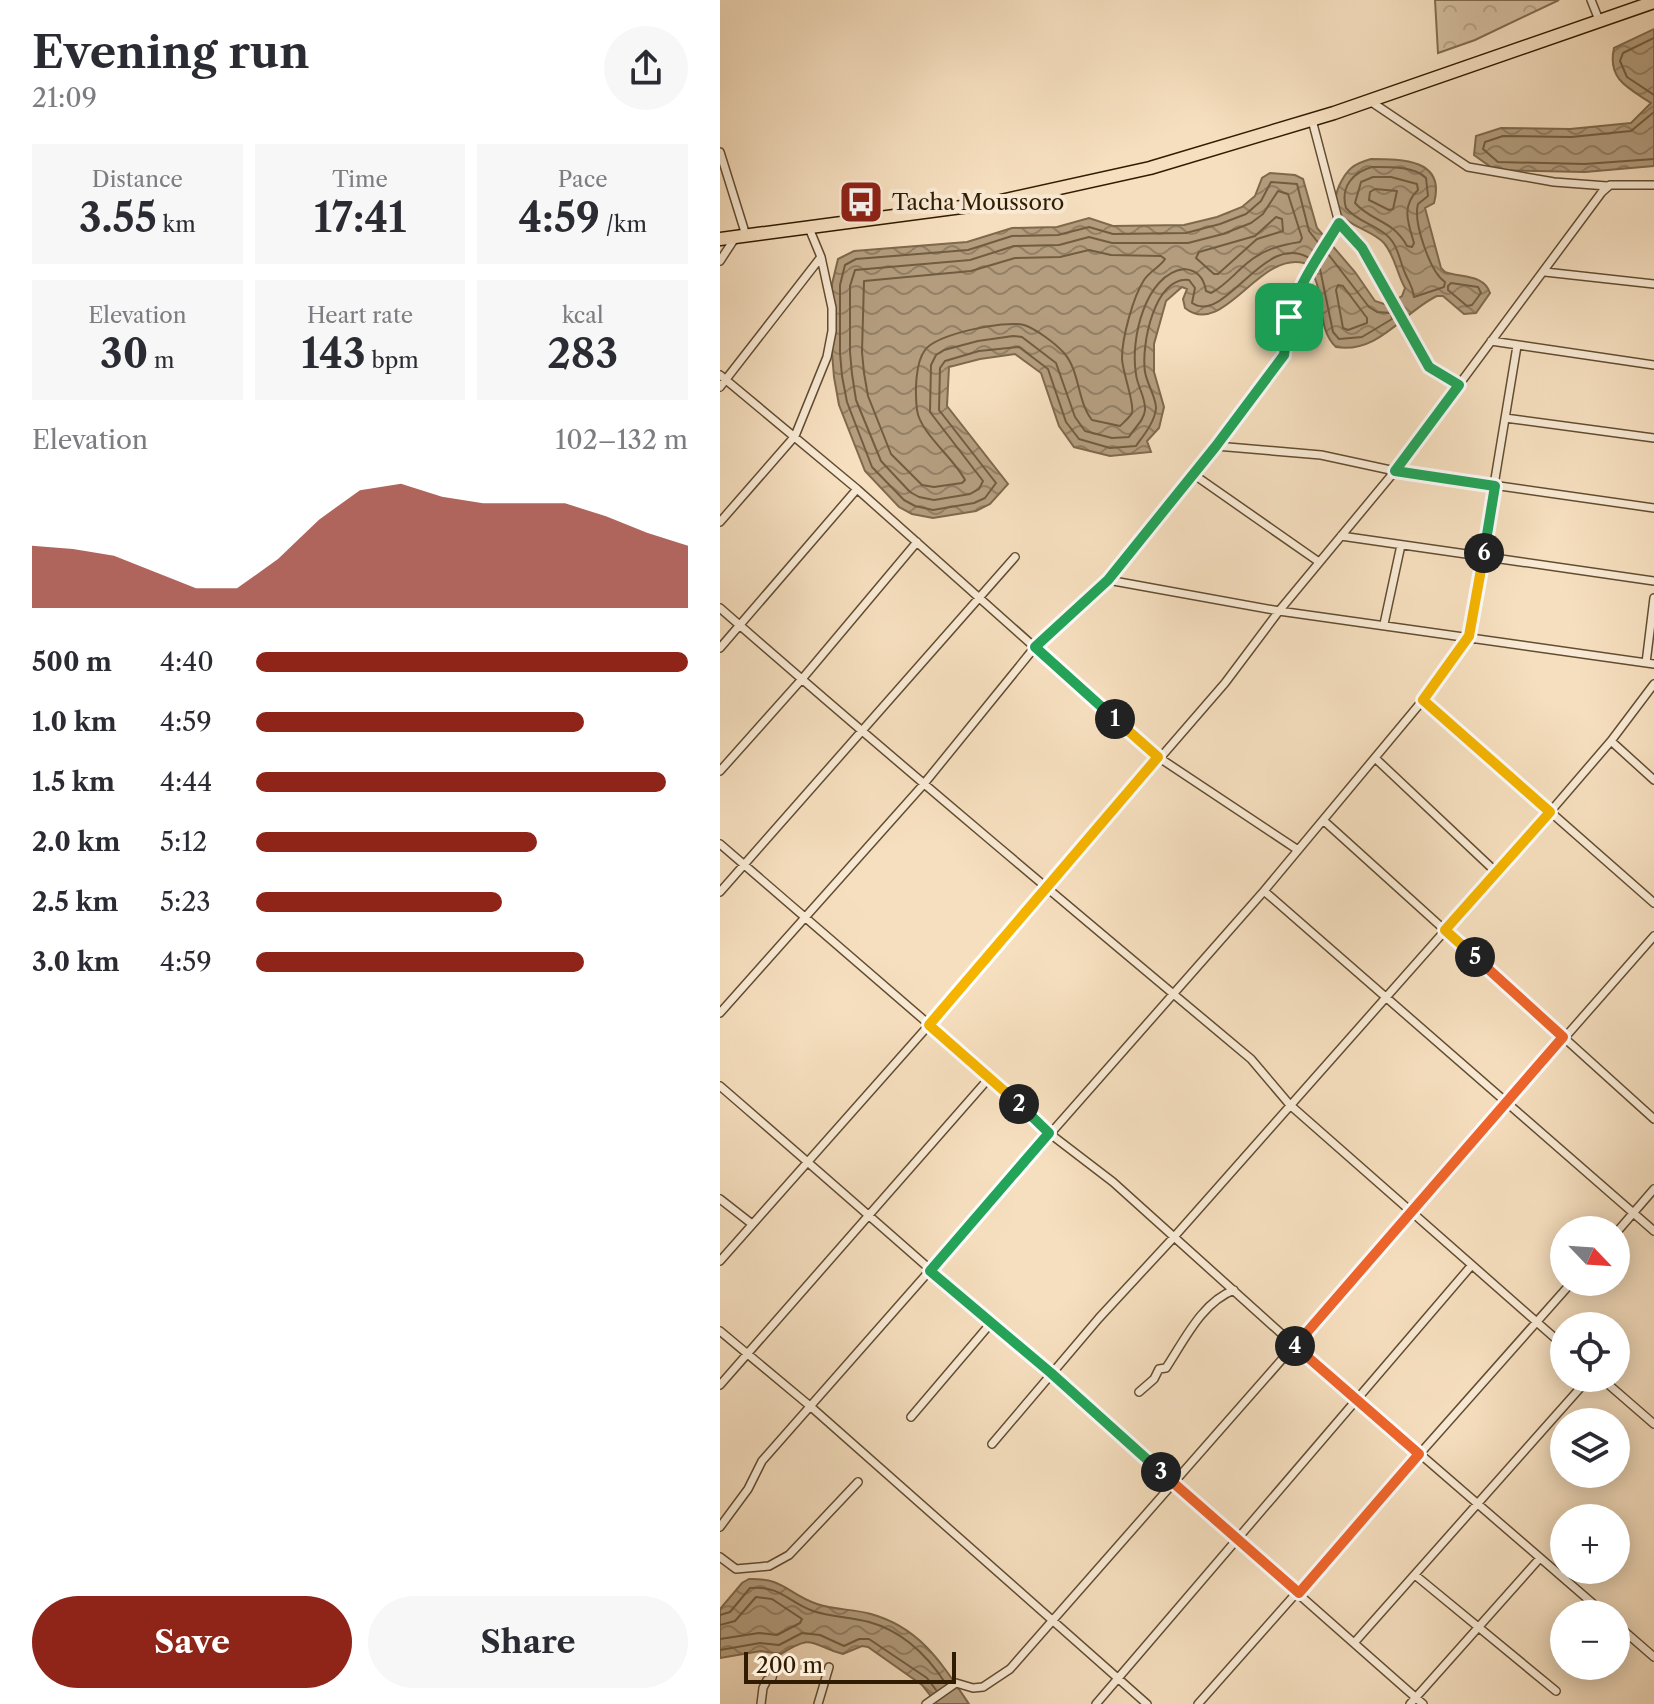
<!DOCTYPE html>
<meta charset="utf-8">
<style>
:root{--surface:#fff;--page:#f7f7f7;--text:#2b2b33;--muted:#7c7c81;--accent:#8f2418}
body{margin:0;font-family:"Libre Caslon Text",serif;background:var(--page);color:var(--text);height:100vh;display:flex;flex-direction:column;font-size:30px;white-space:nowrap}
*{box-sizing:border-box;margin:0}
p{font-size:26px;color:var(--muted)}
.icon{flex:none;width:44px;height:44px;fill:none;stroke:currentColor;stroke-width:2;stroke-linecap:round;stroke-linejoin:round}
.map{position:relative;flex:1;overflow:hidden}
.drawer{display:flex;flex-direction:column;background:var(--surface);width:720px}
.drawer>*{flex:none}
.needle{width:52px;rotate:115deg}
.fabs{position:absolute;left:830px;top:1216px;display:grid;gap:16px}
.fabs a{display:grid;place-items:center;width:80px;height:80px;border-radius:50%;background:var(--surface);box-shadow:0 4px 20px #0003;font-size:40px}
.scale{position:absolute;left:24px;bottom:20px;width:212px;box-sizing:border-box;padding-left:8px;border:4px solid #301c00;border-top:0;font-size:22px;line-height:28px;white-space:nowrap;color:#301c00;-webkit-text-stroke:6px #f9ead5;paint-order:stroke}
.pin{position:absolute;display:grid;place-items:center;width:68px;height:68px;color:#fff;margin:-34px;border-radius:16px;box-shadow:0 4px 12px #0006}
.km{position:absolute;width:40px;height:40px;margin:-20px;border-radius:50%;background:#222;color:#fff;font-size:22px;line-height:40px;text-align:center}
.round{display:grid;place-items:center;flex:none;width:84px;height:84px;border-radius:42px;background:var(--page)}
.overview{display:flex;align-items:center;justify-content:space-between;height:136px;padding:0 32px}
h1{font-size:44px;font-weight:800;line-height:60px}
.stats{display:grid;grid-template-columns:repeat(3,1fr);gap:12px;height:136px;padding:8px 32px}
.stats div{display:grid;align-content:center;border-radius:0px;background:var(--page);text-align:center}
.stats b{font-size:40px;font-weight:800}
.stats small{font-size:22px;font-weight:400}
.stats p{font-size:22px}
.chart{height:224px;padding:16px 32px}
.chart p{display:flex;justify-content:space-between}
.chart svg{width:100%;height:144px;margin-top:8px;fill:var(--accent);opacity:.7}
.cta{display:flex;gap:16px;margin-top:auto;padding:16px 32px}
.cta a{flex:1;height:92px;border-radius:48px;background:var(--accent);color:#fff;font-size:32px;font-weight:800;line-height:92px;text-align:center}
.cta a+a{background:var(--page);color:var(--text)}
ul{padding:0 32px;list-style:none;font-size:26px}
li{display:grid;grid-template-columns:128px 96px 1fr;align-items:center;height:60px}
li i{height:20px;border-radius:10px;background:var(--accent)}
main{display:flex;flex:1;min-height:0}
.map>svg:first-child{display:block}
.forest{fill:url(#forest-crowns);stroke:#826d50;stroke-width:2}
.water{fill:url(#water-waves);stroke:#7f694c;stroke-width:2}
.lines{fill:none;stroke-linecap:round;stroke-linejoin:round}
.shore{stroke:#725c3f;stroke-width:2}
.minor-casing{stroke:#624d30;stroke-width:10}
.trunk-casing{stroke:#301c00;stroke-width:15}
.minor{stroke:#f9ead5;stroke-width:7}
.trunk{stroke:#f6dfbf;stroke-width:12}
.split-1-casing{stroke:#fff;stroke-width:16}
.split-2-casing{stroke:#fff;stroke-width:16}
.split-3-casing{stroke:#fff;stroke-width:16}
.split-4-casing{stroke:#fff;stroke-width:16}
.split-5-casing{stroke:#fff;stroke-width:16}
.split-6-casing{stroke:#fff;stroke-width:16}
.split-7-casing{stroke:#fff;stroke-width:16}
.split-1{stroke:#22a559;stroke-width:10}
.split-2{stroke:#f5b400;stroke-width:10}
.split-3{stroke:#22a559;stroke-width:10}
.split-4{stroke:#f0652b;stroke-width:10}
.split-5{stroke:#f0652b;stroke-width:10}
.split-6{stroke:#f5b400;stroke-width:10}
.split-7{stroke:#22a559;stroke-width:10}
.labels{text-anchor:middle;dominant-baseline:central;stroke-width:8;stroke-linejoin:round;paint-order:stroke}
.poi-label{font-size:22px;fill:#301c00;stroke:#f9ead5;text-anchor:start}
</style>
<main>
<section class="drawer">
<div class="overview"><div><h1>Evening run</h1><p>21:09</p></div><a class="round"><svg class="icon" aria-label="share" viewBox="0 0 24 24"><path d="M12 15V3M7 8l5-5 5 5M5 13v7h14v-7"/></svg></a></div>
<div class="stats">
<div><p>Distance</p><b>3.55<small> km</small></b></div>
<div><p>Time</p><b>17:41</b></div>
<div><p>Pace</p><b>4:59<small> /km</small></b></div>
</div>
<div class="stats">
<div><p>Elevation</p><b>30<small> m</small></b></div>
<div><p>Heart rate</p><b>143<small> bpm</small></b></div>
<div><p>kcal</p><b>283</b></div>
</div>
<div class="chart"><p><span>Elevation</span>102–132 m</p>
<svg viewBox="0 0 160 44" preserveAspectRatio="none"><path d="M0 44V25L10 26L20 28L30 33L40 38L50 38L60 29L70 17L80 8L90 6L100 10L110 12L120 12L130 12L140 16L150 21L160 25V44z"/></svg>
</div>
<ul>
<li><b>500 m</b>4:40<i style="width:100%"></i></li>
<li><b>1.0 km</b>4:59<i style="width:76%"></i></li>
<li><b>1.5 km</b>4:44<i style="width:95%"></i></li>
<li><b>2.0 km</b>5:12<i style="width:65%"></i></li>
<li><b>2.5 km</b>5:23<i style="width:57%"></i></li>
<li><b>3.0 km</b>4:59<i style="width:76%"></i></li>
</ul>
<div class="cta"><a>Save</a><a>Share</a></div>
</section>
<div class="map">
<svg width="934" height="1704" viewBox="0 0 934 1704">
<defs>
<pattern id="forest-crowns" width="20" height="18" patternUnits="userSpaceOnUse" patternTransform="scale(2)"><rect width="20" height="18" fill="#d4be9f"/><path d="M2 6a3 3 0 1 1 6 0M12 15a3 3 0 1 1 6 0" fill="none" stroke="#b6a387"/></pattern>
<pattern id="water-waves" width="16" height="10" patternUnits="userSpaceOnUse" patternTransform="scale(2)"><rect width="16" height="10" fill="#b39d7e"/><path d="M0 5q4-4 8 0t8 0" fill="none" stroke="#927f65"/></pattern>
</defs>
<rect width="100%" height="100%" fill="#f6dfbf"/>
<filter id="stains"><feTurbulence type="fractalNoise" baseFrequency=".0025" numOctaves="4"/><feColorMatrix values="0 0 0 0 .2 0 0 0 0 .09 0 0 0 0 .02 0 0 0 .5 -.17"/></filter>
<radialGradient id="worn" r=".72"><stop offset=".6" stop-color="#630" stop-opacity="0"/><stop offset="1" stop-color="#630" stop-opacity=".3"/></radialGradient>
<path class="forest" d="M 715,0 L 839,0 L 755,40 L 718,53 Z"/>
<path class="water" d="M 934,29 L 934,166 L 865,172 L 775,170 L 754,155 L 756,136 L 781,128 L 850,129 L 911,123 L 931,103 C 908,88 887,79 894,48 Z
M 651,159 C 682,159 726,159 714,203 L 705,208 L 721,268 L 725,272 C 741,278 764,274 770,293 L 756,313 L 744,314 L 723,296 L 717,296 C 683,312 659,354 616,347 C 593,326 609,284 584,263 C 539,251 503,339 465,308 L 463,299 L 467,289 L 462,287 L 446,301 L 434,344 L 434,372 L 444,407 L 439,428 L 427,441 L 431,452 L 390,456 L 354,447 L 339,426 L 321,373 L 295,354 L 260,359 L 229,367 L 227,406 L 288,484 L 270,504 L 256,511 L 213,518 L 192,514 L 179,507 L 145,471 L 119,405 L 114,377 L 112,353 L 112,284 L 118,259 L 134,251 L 247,242 L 292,228 L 337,227 L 369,218 L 393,226 L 464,225 L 497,217 L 522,207 L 535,196 L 542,178 L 550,173 L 575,175 L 583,179 L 597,228 L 635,272 L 655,301 L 667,305 L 682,296 L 685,288 C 677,274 675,256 664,243 C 647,224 603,225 619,186 C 627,169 633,164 651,159 Z
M 29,1579 C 65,1578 67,1594 97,1604 C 114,1610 134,1609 151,1614 C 201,1628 222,1664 249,1704 L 217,1704 L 202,1685 L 148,1647 L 142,1646 L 123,1654 C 90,1646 96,1632 61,1654 L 41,1651 L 0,1658 L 0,1609 L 22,1583 Z"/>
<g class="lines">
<path class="shore" d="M 934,38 L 903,53 L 900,61 L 907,77 L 934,95
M 934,112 L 911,131 L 851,137 L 783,136 L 765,142 L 763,149 L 778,162 L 865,164 L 934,159
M 652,167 C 669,167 694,166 706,178 L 708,196 L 698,204 C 693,222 710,272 725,282 L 724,287 L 694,297 C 692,284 690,285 685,273 C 679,259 678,243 664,233 C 651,223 637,221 626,208 C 620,187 633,172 652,167 Z
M 653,177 L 671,177 L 697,184 L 698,190 C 681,206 688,223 694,243 L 692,247 L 687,246 C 673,220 652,222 635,203 L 641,182 Z
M 655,189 L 677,191 L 673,209 L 669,210 L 649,200 L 650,192 Z
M 558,191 L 568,194 L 582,238 L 580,242 C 560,245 542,250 526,264 C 514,274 505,286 491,293 L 486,291 C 484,278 478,270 464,269 C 425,274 410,340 416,374 C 417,386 426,398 425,410 C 424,421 414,428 409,437 L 392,438 L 365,431 L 355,417 L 336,363 L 302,337 L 293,336 L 258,341 L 224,350 L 216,355 L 211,365 L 210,412 L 263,481 L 259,489 L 250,494 L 214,500 L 199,497 L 190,492 L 161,461 L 136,400 L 132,374 L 130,352 L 130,286 L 135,270 L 250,260 L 294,246 L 339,245 L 369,237 L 392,243 L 468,243 L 503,234 L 531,223 L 543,214 Z
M 556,217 L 562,219 L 563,231 L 537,239 L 498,274 L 494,274 L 476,258 L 479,252 L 535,236 Z
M 369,250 L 391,255 L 441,256 L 445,259 C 440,267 430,271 424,280 C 413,297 402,338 402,358 C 402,371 415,404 412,413 C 410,417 403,423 400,426 L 372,420 C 357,401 360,371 344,353 C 335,343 316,329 304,325 C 284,320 217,334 205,350 C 195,363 195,393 197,410 C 200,433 234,458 245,480 L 242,483 L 214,487 L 202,485 L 171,454 L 148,396 L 144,373 L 142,352 L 144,281 L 251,271 L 295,258 L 340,257 Z
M 592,260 C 546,226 506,326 472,303 L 475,288 L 469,280 C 434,276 421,346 425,372 C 427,384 436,397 436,408 C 435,422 423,436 416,446 L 390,448 L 359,439 L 346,422 L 328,369 L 299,347 L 259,351 L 225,361 L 220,368 L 219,410 L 276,483 L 265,498 L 254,503 L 213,510 L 195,506 L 184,500 L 152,467 L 127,402 L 122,376 L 120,353 L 120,285 L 125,265 L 136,259 L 248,250 L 292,236 L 338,235 L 369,227 L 393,234 L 466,233 L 500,224 L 526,214 L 541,201 L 551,182 L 577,184 L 589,231 L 600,245
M 600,269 L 613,332 L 619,339 L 642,337 L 672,319 L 671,313 L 657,312 L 649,307 L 608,254
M 731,283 L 758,287 L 761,293 L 752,305 L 747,306 L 728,290 L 728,286 Z
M 618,285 L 623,286 L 647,318 L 647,323 L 628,330 L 623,328 L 616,290 Z
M 0,1615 L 10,1612 L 30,1588 C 60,1585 68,1602 93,1611 C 111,1617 131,1617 149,1622 C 183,1631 207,1655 226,1684
M 0,1625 L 15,1621 L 36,1597 L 52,1599 L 82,1619 L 80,1623 L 57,1635 L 39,1633 L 0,1639
M 0,1650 L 40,1643 L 59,1645 L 82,1633 L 100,1635 L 124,1646 L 139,1639 L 149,1639 L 207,1678 L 216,1690"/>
<g class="minor-casing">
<path id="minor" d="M 871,0 L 879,20
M 650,101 L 748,167 L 834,182 L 887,186
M 592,120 L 619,223 L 634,238 L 654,267 L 709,367 L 739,385
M 0,152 L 24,229
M 0,261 L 15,238
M 825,272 L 934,284
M 771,341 L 934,365
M 0,375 L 137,489 L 438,757 L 578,850
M 0,387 L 101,257 L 89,228
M 785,418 L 934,438
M 496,446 L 601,455 L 675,471 L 934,508
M 473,474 L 599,562
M 0,522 L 75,436 L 107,357 L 112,331 L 112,308 L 101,257
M 621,536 L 934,581
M 388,580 L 503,436 L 564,355 L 574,303 L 619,223
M 0,608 C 175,761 353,910 531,1059 L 570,1105 L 844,1346
M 664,624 L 681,545
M 0,648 L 137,489
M 926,663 L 934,598
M 703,700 L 934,903
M 891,741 L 934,780
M 655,758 L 776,872
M 0,771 L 82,679 L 197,542
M 603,820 L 934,1119
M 0,844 L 270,1077 L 329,1133 L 393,1182 L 574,1345 L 885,1614
M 544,891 L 934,1231
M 0,892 L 295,557
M 0,1013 L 203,785 L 315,647 L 388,580 L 559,611 L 934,664
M 0,1086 C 236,1290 469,1498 703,1704
M 0,1199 L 32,1224
M 896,1233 L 934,1189
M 0,1261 L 209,1025 L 505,683 L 559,611 L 675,471 L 882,192 L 890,185 L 934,185
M 0,1331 L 90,1406 L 427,1704
M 881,1378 L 934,1424
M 0,1385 L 270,1077
M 419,1392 L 434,1379 L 439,1369 L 446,1368 C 464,1341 482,1302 514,1290
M 191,1417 L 271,1323
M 272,1444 L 379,1318 L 454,1237 L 830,812 L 891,741 L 934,684
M 0,1527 L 28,1489 L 42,1461 L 544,891 L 703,700 L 749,636 L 797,346
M 0,1557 L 16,1569 L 49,1566 L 69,1555 L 138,1482
M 695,1575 L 836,1691
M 896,1624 L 934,1657
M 634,1643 L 869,1378
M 41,1704 L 43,1688 L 47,1680 L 52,1678 L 55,1665
M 98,1704 L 109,1667
M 206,1704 L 236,1683 L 253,1688 L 263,1687 L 290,1669 L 934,936
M 376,1704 L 751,1266
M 478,1704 L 852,1282
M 690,1704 L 820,1558"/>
</g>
<g class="trunk-casing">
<path id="trunk" d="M 0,239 L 272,203 L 430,168 L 614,113 L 934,2"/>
</g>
<use href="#minor" class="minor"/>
<use href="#trunk" class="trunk"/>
</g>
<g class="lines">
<g class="split-1-casing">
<path id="split-1" d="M 395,719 L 315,647 L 388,580 L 496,446 L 564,355 L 569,317"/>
</g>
<g class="split-2-casing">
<path id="split-2" d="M 299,1104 L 209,1025 L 438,757 L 395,719"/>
</g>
<g class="split-3-casing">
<path id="split-3" d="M 299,1104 L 329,1133 L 210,1271 L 331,1373 L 441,1472"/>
</g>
<g class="split-4-casing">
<path id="split-4" d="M 441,1472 L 579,1593 L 699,1454 L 575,1346"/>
</g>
<g class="split-5-casing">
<path id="split-5" d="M 575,1346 L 843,1037 L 755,957"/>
</g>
<g class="split-6-casing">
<path id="split-6" d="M 755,957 L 725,930 L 830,812 L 703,700 L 749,636 L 764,553"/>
</g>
<g class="split-7-casing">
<path id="split-7" d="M 569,317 C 579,283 601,253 619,223 L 642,248 L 709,367 L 739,385 L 675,471 L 775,486 L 764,553"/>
</g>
<use href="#split-1" class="split-1"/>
<use href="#split-2" class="split-2"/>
<use href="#split-3" class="split-3"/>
<use href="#split-4" class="split-4"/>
<use href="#split-5" class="split-5"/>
<use href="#split-6" class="split-6"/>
<use href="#split-7" class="split-7"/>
</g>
<defs>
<g id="bus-square" transform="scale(2.3)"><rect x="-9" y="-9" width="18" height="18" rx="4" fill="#8f2418" stroke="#f9ead5"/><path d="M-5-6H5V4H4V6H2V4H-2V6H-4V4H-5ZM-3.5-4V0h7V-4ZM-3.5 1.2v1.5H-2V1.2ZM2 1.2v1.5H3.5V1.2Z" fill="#fff"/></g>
</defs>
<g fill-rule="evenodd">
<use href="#bus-square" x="141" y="202"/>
</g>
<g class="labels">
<g class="poi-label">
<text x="172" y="202">Tacha Moussoro</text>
</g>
</g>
<rect width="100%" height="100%" filter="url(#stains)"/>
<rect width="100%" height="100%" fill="url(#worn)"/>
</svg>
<div class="fabs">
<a><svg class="needle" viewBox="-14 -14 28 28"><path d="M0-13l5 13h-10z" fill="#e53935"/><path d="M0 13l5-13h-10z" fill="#7c7c81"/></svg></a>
<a><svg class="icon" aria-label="locate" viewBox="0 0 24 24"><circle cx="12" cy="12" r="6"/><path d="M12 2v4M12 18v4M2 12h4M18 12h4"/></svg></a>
<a><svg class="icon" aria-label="layers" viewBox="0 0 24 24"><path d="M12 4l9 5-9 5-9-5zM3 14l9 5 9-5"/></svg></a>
<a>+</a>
<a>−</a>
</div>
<div class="scale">200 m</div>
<div class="pin" style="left:569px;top:317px;background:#1e9e55"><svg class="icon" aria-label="arrive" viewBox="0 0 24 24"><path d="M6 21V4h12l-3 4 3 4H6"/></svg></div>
<b class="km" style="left:395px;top:719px">1</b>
<b class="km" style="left:299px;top:1104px">2</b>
<b class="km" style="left:441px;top:1472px">3</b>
<b class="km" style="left:575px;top:1346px">4</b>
<b class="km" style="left:755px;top:957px">5</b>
<b class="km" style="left:764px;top:553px">6</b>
</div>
</main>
